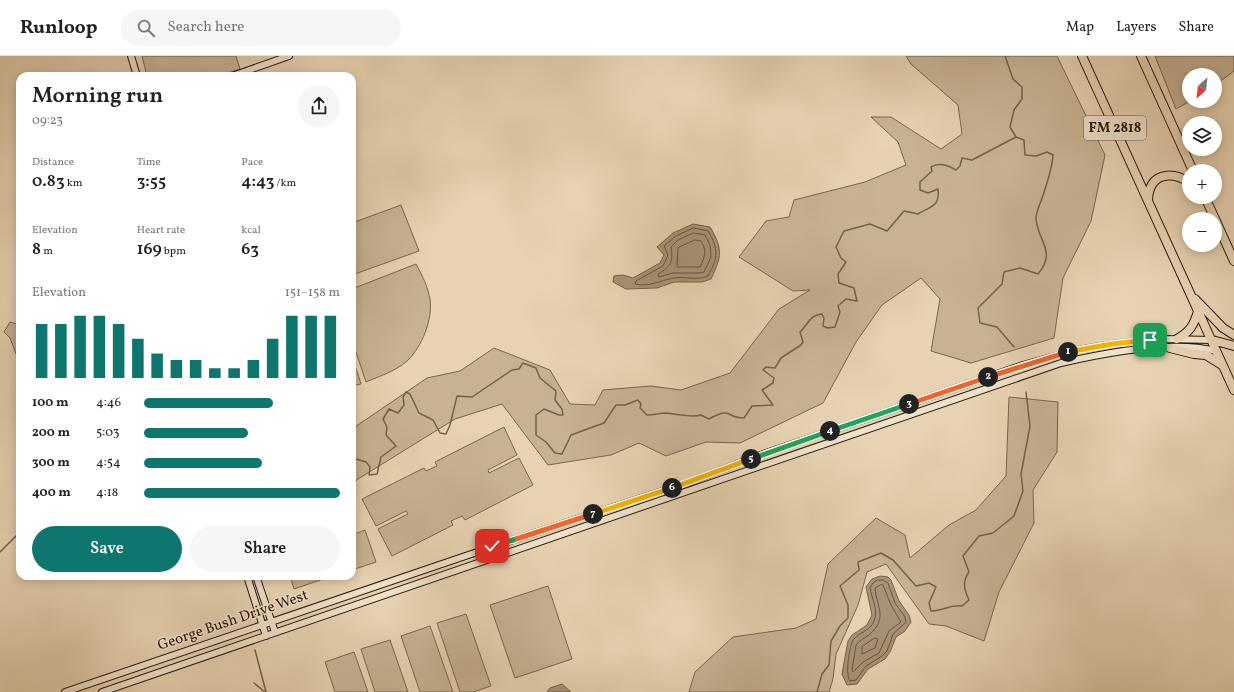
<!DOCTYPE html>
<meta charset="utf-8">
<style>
:root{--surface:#fff;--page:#f6f6f6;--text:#222;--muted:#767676;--line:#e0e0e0;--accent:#0f766e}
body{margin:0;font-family:Vollkorn,serif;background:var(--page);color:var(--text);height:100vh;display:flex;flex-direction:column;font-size:15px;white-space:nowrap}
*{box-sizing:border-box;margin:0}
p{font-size:13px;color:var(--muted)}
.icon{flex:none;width:22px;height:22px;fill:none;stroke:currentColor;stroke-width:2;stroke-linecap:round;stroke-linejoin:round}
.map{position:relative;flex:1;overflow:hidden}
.panel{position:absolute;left:16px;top:16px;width:340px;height:508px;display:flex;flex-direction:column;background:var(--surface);border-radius:12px;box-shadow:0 2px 10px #0003}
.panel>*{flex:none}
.needle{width:26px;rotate:207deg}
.tools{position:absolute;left:1182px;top:12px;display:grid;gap:8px}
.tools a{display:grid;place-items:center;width:40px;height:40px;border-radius:50%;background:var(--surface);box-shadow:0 2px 10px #0003;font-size:20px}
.pin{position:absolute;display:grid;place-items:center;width:34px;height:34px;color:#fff;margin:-17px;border-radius:8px;box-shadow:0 2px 6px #0006}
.km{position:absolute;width:20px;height:20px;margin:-10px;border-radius:50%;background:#222;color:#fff;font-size:11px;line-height:20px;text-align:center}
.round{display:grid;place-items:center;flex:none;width:42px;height:42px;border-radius:21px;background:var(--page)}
.summary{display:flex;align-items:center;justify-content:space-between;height:68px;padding:0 16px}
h1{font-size:22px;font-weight:600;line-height:30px}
.metrics{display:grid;grid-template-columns:repeat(3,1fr);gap:6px;height:68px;padding:4px 16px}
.metrics div{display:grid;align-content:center}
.metrics b{font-size:17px;font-weight:600}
.metrics small{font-size:11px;font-weight:400}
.metrics p{font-size:11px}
.chart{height:112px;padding:8px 16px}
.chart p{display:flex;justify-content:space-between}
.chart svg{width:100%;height:72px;margin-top:4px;stroke:var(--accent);stroke-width:6}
.button{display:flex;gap:8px;margin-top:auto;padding:8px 16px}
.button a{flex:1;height:46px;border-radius:24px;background:var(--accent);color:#fff;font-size:16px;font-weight:600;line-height:46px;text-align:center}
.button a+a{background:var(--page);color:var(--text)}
ul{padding:0 16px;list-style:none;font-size:13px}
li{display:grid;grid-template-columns:64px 48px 1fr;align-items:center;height:30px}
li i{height:10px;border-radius:5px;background:var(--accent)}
header{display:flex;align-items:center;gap:24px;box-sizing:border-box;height:56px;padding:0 20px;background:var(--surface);border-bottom:1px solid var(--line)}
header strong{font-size:19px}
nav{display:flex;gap:22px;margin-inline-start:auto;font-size:14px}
.search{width:280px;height:36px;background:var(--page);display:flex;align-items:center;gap:10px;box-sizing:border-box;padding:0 14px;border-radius:22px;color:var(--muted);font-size:15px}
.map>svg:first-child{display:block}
.green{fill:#c7b394;stroke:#79664b}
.water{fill:#a79376;stroke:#756248}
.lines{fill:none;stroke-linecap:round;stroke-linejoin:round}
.shore{stroke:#69563c;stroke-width:1}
.stream{stroke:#756248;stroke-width:1.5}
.secondary-casing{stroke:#2b1802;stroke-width:8}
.highway-casing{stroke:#2b1802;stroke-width:10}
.secondary{stroke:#efe2cd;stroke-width:6}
.highway{stroke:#e7d3b2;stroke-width:8}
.split-1-casing{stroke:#fff;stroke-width:8}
.split-2-casing{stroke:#fff;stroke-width:8}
.split-3-casing{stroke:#fff;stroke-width:8}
.split-4-casing{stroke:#fff;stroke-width:8}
.split-5-casing{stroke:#fff;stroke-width:8}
.split-6-casing{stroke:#fff;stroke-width:8}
.split-7-casing{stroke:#fff;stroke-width:8}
.split-8-casing{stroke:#fff;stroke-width:8}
.split-9-casing{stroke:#fff;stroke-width:8}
.split-1{stroke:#f5b400;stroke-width:5}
.split-2{stroke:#f0652b;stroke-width:5}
.split-3{stroke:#f0652b;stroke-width:5}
.split-4{stroke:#22a559;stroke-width:5}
.split-5{stroke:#22a559;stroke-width:5}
.split-6{stroke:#f5b400;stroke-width:5}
.split-7{stroke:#f5b400;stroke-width:5}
.split-8{stroke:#f0652b;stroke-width:5}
.split-9{stroke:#22a559;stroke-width:5}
.labels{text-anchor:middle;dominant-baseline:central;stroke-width:3;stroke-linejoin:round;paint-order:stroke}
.shield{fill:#efe2cd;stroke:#66553f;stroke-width:1}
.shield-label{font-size:14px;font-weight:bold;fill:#2b1802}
.street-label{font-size:15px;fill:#2b1802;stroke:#efe2cd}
</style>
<header>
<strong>Runloop</strong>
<div class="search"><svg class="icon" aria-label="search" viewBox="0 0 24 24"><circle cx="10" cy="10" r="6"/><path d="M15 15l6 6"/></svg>Search here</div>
<nav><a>Map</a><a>Layers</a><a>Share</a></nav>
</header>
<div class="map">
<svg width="1234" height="636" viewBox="0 0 1234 636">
<rect width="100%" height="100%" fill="#e7d3b2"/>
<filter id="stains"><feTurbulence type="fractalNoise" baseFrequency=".005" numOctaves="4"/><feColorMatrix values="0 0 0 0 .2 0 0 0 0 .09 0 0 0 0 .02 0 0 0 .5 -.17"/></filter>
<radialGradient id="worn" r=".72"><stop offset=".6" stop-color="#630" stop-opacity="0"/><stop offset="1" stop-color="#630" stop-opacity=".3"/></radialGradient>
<path class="green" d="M 142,0 L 236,0 L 240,13 L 218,20 L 147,20 Z
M 906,0 L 1057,0 L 1105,99 L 1091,165 L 1063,222 L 1054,282 L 971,307 L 931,295 L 940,243 L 921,222 L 882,249 L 856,286 L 823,347 L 740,387 L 706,386 L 666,400 L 639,387 L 611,399 L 548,409 L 502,348 L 455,363 L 358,423 L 352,429 L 352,373 L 427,322 L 460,315 L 494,292 L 550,314 L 570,348 L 595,349 L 603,334 L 651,330 L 681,334 L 730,317 L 779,253 L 810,234 L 793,235 L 739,201 L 766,165 L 789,161 L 794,144 L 865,126 L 906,109 L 898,86 L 871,61 L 891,61 L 941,93 L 962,78 L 958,49 L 911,8 Z
M 1155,0 L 1234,0 L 1234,15 L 1215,29 L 1215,19 L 1189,19 L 1190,45 L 1176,53 Z
M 401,149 L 419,195 L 352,219 L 352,167 Z
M 416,208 C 422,219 428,231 430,243 C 433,263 422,291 407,305 C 396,315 380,320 366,326 L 352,284 L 352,233 Z
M 10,266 L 17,268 L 20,277 L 20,308 L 10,282 L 4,276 Z
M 352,300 L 361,328 L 352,330 Z
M 1009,341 L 1058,346 L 1057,396 L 1033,434 L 1034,467 L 999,536 L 984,585 L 946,570 L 929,568 L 886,508 L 867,516 L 858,549 L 836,598 L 833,623 L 829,636 L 689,636 L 695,616 L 733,581 L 796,572 L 816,563 L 828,508 L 876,462 L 905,479 L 910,502 L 949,469 L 976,454 L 1006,420 Z
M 504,371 L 517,399 L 488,414 L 489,417 L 519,402 L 533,429 L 465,464 L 462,460 L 451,465 L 453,469 L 392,500 L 378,473 L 408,458 L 406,455 L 376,470 L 362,443 L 424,412 L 426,415 L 437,410 L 435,406 Z
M 365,474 L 376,506 L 352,514 L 352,479 Z
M 290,520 L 332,520 L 294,533 Z
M 548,530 L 572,603 L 515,622 L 490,549 Z
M 466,558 L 491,630 L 473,636 L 460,636 L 437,567 Z
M 430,570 L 453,636 L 420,636 L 401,580 Z
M 390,584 L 408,636 L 375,636 L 361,593 Z
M 354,596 L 368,636 L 335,636 L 325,606 Z"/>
<path class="water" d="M 693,168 L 710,171 C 723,193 722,200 711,223 L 702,226 L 674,226 L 657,232 L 626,233 L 613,226 L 614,220 L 623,219 L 633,222 L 660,207 L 664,199 L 657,191 L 673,177 Z
M 880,520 L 888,521 L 891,524 L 899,545 L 909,559 L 911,566 L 905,575 L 896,581 L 890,596 L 885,603 L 868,613 L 857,628 L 847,629 L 842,618 L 848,585 L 852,579 L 867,569 L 872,559 L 866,531 L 872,523 Z
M 562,628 L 571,636 L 547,636 L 550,632 Z"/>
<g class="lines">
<path class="shore" d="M 694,172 L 708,175 C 719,193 718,202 708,220 C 696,225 685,220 673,222 C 659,225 650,231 635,228 L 636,225 L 663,210 L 668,199 L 664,190 L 676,180 Z
M 694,177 L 705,179 L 710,189 L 711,201 L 704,216 L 700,217 L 673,217 L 659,221 L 658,218 C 672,210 673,205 671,191 L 678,184 Z
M 695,184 L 701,185 C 707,194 705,201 700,211 L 677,211 L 678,192 Z
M 878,524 L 883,524 L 888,527 L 895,547 L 905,561 L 906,566 L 893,578 L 887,595 L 882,600 L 866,610 L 856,624 L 850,625 C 845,620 849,589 854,583 C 860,576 870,575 874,565 C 879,553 871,543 870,531 L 874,526 Z
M 883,529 L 891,549 L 901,566 L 889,575 L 879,597 L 863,606 L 853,616 L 852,614 L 856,589 C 860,583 868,581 873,575 C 887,560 876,549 875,532 L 880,529 Z
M 875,582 L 878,583 L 875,592 L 862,598 L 862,591 Z"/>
<path class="stream" d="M 1014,291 L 997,271 L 980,267 L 978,252 L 1002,228 L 1004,216 L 1020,212 L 1038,218 C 1057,195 1038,186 1036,163 C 1036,157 1039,150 1041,145 C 1046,130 1052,115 1053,99 L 1047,96 L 1036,100 L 1025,99 L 1024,84 L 1016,81
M 352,418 L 354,404 L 356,403 L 366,406 L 370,411 L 369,419 L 377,418 L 381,401 L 396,390 L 386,379 L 387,371 L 383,363 L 389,353 L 398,357 L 404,349 L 403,341 L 406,336 L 410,338 L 419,357 L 433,364 L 440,377 L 446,378 L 450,369 L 457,340 L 472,341 L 512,314 L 519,313 L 523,307 L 536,312 L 540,322 L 556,335 L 555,344 L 562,353 L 563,359 L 559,359 L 544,353 L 536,359 L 536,379 L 546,386 L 555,397 L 562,398 L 571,379 L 604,367 L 616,349 L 625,349 L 638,344 L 641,348 L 640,352 L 647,359 C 653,359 660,357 666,357 C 678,358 690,362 701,359 L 709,363 C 733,350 725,362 744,362 L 752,350 L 773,349 L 762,334 L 773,327 L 774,322 L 763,314 L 766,311 L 775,312 L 781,302 L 801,289 L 803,286 L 800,276 C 808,269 809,259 822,258 L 824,262 L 823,270 L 828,272 L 835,271 L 840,256 L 838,250 L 846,243 L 857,245 L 854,232 L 839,227 L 838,218 L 846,206 L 841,202 L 836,191 L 844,175 L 870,168 L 887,175 L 904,155 L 918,158 C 931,150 940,151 938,133 L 928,137 L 920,134 L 920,126 L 932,115 L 931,111 C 939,106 947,109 956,114 L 960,110 L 962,102 L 972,104 L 1016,81 L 1010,71 L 1014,54 L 1022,43 L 1022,31 L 1013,23 L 1005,0
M 0,496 L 20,476
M 255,594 L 266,636
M 254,627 L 265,636
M 817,636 L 822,618 L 829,609 L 831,585 L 840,570 L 848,562 L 848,549 L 840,530 L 859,514 L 858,506 L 881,497 L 893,504 L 916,530 L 929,527 L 936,531 L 929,547 L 931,555 C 943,555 950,548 962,550 L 969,544 C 964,533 962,526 969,516 L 963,500 L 979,480 L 993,477 L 1014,460 L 1023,435 L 1021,418 L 1030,370 L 1026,336"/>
<g class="secondary-casing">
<path id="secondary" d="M 131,0 L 137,20
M 232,20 L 289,0
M 247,520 L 266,580
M 256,520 L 275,576
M 65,636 L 492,491 L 687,427 L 766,397 L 1023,309 L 1073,295 L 1112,288 L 1164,283 L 1212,284
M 102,636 L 1061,307 C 1104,297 1173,284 1216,295"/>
</g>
<g class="highway-casing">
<path id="highway" d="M 1082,0 L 1234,334
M 1141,0 L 1193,115
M 1205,141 L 1215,163
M 1148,144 C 1149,118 1170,114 1189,126
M 1215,163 L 1234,205
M 1195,243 L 1223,272 L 1234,279
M 1177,283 C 1190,276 1194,269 1198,255
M 1212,284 L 1234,290
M 1170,292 L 1194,298 L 1206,299 L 1222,309"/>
</g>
<use href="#secondary" class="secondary"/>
<use href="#highway" class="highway"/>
</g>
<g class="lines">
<g class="split-1-casing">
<path id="split-1" d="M 1068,296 L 1112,288 L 1150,284"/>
</g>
<g class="split-2-casing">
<path id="split-2" d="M 988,321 L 1068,296"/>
</g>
<g class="split-3-casing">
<path id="split-3" d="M 909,348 L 988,321"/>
</g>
<g class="split-4-casing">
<path id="split-4" d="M 830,375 L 909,348"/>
</g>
<g class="split-5-casing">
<path id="split-5" d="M 751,403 L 830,375"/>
</g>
<g class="split-6-casing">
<path id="split-6" d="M 672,432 L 751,403"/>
</g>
<g class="split-7-casing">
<path id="split-7" d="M 593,458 L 672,432"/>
</g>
<g class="split-8-casing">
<path id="split-8" d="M 513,484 L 593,458"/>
</g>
<g class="split-9-casing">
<path id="split-9" d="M 492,490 L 513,484"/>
</g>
<use href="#split-1" class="split-1"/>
<use href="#split-2" class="split-2"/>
<use href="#split-3" class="split-3"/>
<use href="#split-4" class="split-4"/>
<use href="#split-5" class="split-5"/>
<use href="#split-6" class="split-6"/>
<use href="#split-7" class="split-7"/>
<use href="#split-8" class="split-8"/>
<use href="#split-9" class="split-9"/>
</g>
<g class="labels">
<rect class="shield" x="1084" y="60" width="62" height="24" rx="3"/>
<g class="shield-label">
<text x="1115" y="72">FM 2818</text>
</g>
<g class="street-label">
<text transform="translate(233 565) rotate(-19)">George Bush Drive West</text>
</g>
</g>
<rect width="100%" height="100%" filter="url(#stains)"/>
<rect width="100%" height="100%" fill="url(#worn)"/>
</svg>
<div class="tools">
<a><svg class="needle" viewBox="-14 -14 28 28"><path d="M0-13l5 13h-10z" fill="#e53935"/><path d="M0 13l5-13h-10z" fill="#767676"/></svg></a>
<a><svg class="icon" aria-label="layers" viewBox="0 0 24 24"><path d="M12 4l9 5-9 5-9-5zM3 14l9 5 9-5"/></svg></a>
<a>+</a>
<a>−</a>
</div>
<div class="pin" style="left:1150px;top:284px;background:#1e9e55"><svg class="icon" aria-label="arrive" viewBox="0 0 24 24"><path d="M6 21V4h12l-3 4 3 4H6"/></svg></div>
<div class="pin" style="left:492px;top:490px;background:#d93025"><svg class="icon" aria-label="check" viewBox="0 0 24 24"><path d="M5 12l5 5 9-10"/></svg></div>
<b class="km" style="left:1068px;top:296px">1</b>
<b class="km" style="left:988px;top:321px">2</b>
<b class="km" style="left:909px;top:348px">3</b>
<b class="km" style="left:830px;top:375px">4</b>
<b class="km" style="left:751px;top:403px">5</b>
<b class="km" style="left:672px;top:432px">6</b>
<b class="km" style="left:593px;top:458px">7</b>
<section class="panel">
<div class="summary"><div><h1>Morning run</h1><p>09:23</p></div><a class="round"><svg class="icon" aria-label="share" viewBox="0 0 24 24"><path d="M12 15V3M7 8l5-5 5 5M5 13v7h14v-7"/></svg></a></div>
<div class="metrics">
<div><p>Distance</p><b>0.83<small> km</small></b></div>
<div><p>Time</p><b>3:55</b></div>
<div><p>Pace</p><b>4:43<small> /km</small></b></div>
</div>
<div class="metrics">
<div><p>Elevation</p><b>8<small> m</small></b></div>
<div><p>Heart rate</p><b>169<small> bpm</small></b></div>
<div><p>kcal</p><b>63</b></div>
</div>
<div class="chart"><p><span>Elevation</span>151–158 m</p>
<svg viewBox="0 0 160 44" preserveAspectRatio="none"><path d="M5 44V11M15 44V11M25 44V6M35 44V6M45 44V11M55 44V20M65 44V29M75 44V33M85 44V33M95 44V38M105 44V38M115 44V33M125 44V20M135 44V6M145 44V6M155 44V6"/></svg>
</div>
<ul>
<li><b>100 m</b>4:46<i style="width:66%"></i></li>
<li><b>200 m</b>5:03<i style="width:53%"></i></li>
<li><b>300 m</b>4:54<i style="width:60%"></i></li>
<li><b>400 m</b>4:18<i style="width:100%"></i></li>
</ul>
<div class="button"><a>Save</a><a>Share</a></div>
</section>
</div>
